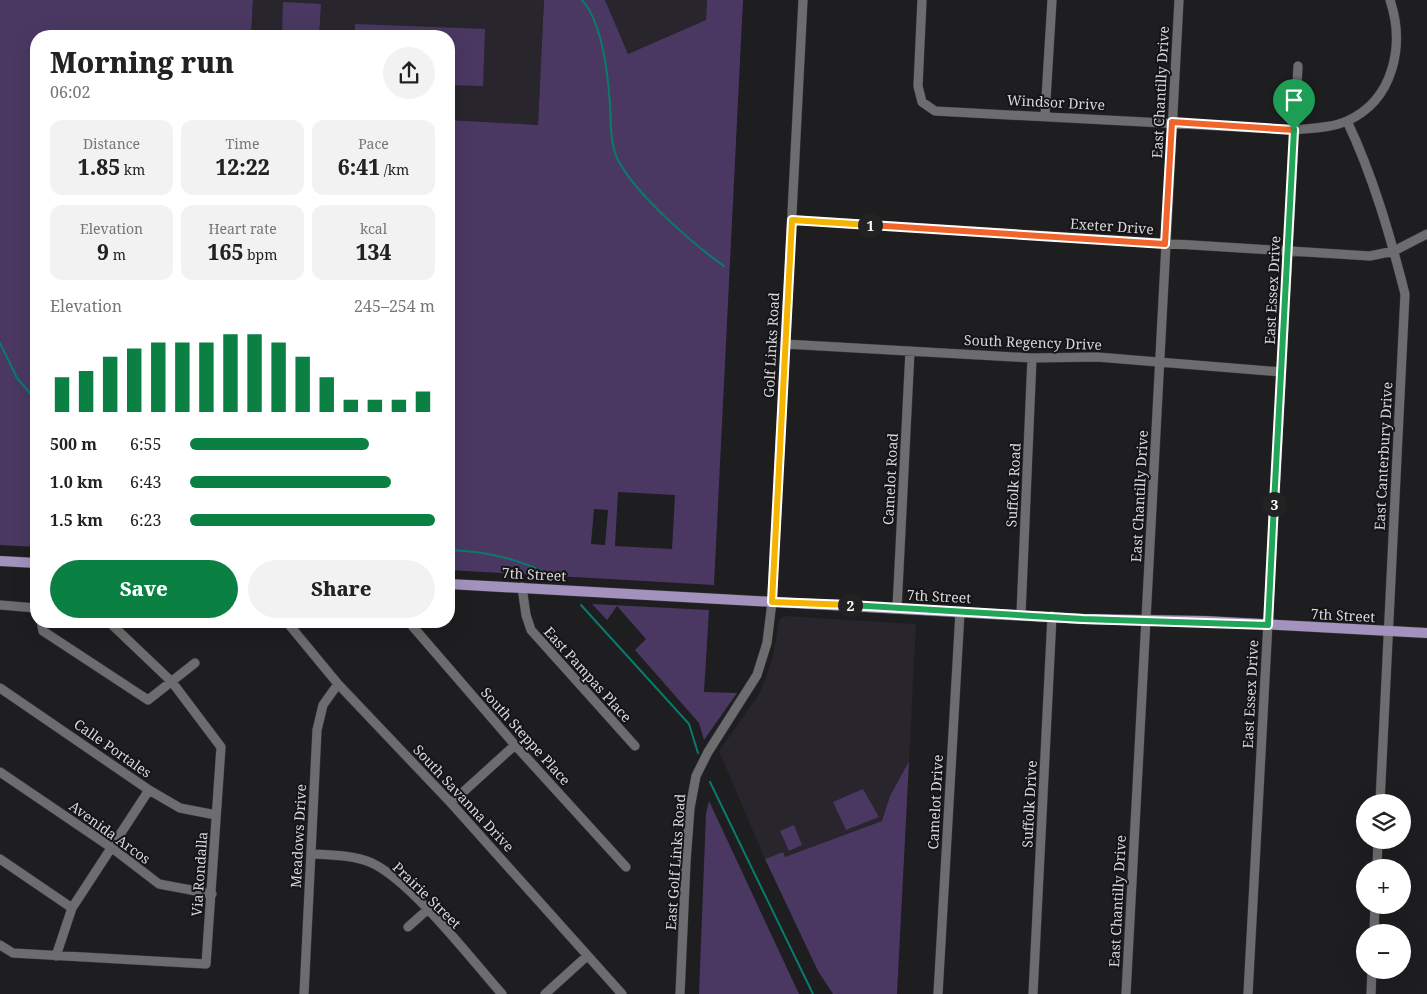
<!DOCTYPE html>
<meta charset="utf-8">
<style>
:root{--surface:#fff;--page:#f2f2f2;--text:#222;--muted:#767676;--accent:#0b8043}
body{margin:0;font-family:"Noto Serif",serif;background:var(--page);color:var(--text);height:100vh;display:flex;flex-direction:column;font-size:19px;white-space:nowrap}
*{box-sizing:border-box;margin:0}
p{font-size:16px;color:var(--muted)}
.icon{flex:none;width:28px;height:28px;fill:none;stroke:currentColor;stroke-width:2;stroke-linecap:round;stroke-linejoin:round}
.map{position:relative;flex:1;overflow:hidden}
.details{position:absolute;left:30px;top:30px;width:425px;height:598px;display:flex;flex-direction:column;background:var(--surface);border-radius:20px;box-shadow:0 5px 20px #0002}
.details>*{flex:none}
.tools{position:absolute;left:1356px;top:794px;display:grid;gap:10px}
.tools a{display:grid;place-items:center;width:55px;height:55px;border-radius:50%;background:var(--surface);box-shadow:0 5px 20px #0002;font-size:25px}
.pin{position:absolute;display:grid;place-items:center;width:42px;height:42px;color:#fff;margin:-51px -21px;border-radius:50% 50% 50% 0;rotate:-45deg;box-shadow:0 0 5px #0007}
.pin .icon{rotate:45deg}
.km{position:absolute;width:25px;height:25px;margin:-12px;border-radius:50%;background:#222;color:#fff;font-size:14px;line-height:25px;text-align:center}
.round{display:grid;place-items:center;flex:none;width:52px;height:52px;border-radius:26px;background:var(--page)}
.summary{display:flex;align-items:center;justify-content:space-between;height:85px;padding:0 20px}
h1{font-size:28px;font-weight:800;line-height:38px}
.stats{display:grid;grid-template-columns:repeat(3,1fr);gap:8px;height:85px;padding:5px 20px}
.stats div{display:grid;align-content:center;border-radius:12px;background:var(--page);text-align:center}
.stats b{font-size:21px;font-weight:800}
.stats small{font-size:14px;font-weight:400}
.stats p{font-size:14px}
.chart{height:140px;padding:10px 20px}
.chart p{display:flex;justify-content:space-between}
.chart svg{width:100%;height:90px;margin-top:5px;stroke:var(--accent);stroke-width:6}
.button{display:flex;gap:10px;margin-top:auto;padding:10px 20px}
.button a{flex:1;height:58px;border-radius:30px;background:var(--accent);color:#fff;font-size:20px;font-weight:800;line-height:58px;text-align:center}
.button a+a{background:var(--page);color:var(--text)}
ul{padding:0 20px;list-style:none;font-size:16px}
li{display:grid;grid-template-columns:80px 60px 1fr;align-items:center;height:38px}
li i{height:12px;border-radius:6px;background:var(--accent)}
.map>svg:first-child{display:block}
.built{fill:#28252d}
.green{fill:#4a3863;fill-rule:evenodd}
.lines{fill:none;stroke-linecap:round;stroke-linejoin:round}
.stream{stroke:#087c6b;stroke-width:2}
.minor-casing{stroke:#3a3a3c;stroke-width:10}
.major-casing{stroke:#3a3a3c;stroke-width:11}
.minor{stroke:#6d6c6f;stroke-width:9}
.major{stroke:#a392be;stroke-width:10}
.split-1-casing{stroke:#fff;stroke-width:10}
.split-2-casing{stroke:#fff;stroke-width:10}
.split-3-casing{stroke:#fff;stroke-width:10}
.split-4-casing{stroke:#fff;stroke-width:10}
.split-1{stroke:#f0652b;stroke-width:6}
.split-2{stroke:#f5b400;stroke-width:6}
.split-3{stroke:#22a559;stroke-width:6}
.split-4{stroke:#22a559;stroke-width:6}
.labels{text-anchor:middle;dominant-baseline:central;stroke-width:4;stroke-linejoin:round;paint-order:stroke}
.street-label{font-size:14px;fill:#d8d7d9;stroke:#151417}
</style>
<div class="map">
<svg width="1427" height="994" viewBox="0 0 1427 994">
<rect width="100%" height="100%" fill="#1e1d20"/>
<path class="built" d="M 253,0 L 544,0 L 538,125 L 449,120 L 449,36 L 251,36 Z
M 605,0 L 707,0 L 706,20 L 628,54 Z
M 784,616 L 916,624 L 909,761 L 890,796 L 882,821 L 785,857 L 783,852 L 765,859 L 719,751 L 760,693 L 773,657 L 779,620 Z"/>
<path class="green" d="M 0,0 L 253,0 L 251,36 L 36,36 L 36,547 L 0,545 Z
M 544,0 L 605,0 L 628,54 L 706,20 L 707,0 L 743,0 L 714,585 L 449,570 L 449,120 L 538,125 ZM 618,492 L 675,495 L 672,549 L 615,546 ZM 594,509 L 608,510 L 605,545 L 591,544 Z
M 283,2 L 321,4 L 319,36 L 282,36 Z
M 355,24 L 485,29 L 483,86 L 449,85 L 449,36 L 355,36 Z
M 592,604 L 709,610 L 704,692 L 737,693 L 704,740 L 699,723 L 635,650 L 646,639 L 617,606 L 607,620 Z
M 909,761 L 897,994 L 833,994 L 818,971 L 765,859 L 783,852 L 785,857 L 882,821 L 890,796 Z
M 863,789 L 879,817 L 846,830 L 833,802 Z
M 709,801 L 799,994 L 699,994 L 706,813 Z
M 794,825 L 802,845 L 789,851 L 780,831 Z"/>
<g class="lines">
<path class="stream" d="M 582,0 C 603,23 608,74 610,105 C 611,122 610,142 617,158 C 633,192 694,245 724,266
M 0,343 L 17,378 L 36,400
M 449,550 C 482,551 516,558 546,573
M 581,605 L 689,724 L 698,753
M 710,782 L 813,994"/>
<g class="minor-casing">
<path id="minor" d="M 922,0 L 918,86 L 922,102 L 935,111 L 1294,130 C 1312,128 1331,128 1347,121 C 1394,100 1405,45 1390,0
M 1045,115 L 1052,0
M 1347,121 C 1373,176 1390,235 1405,294 L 1380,802
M 792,220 L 1370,256 L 1394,251 L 1427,234
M 785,344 L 1032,358 L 1097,357 L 1281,372
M 522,587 L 526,615 L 531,630 L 635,746
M 0,605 L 36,608
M 897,608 L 910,351
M 1021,614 L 1032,358
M 41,621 L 43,631 L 148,700 L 195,663
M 286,621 L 338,684 L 451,803 L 622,994
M 408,621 L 515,745 L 626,867
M 0,688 L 149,790 L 180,808 L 216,815
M 0,772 L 112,848 L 159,884 L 212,894
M 451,803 L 515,745
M 312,854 C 332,855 353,855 372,863 C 412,882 471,959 502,994
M 0,859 L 72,908
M 1377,868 L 1378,840
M 408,927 L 427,910
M 1374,932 L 1375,905
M 0,945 L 13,953 L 206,964 L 221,747 L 172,682 L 108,621
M 56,956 L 72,908 L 149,790
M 304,994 L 317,730 L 323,705 L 338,684
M 545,994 L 587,956
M 680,994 L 686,862 L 690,808 L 696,776 L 708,752 L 757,675 L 767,643 L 772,602 L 803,0
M 938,994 L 960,612
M 1033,994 L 1052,616
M 1126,994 L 1179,0
M 1248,994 L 1298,66
M 1371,994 L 1372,970"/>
</g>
<g class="major-casing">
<path id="major" d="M 0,561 L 36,563
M 449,584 L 1083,619 L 1205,621 L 1427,633"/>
</g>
<use href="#minor" class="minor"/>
<use href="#major" class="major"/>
</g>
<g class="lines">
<g class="split-1-casing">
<path id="split-1" d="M 870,225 L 1165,244 L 1172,122 L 1294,130"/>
</g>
<g class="split-2-casing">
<path id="split-2" d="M 850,605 L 772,602 L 792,220 L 870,225"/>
</g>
<g class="split-3-casing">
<path id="split-3" d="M 850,605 L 1083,619 L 1268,625 L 1274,504"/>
</g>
<g class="split-4-casing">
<path id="split-4" d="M 1274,504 L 1294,130"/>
</g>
<use href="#split-1" class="split-1"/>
<use href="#split-2" class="split-2"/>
<use href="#split-3" class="split-3"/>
<use href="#split-4" class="split-4"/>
</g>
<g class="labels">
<g class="street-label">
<text transform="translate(1160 92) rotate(-87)">East Chantilly Drive</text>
<text transform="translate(1056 102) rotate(3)">Windsor Drive</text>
<text transform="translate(1112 226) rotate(4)">Exeter Drive</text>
<text transform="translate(1272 290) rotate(-87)">East Essex Drive</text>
<text transform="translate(1033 342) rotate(2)">South Regency Drive</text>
<text transform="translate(771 345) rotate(-87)">Golf Links Road</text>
<text transform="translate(1383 456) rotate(-87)">East Canterbury Drive</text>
<text transform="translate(890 479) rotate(-87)">Camelot Road</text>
<text transform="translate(1013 485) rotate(-87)">Suffolk Road</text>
<text transform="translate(1139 496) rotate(-87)">East Chantilly Drive</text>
<text transform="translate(534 574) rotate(3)">7th Street</text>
<text transform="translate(939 596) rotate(3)">7th Street</text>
<text transform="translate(1343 615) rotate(3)">7th Street</text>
<text transform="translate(588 674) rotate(48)">East Pampas Place</text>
<text transform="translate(1250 694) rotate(-87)">East Essex Drive</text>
<text transform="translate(526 736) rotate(48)">South Steppe Place</text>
<text transform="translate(113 748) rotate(35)">Calle Portales</text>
<text transform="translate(464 798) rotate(47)">South Savanna Drive</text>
<text transform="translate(935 802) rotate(-87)">Camelot Drive</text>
<text transform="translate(1029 804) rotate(-87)">Suffolk Drive</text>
<text transform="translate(110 832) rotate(36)">Avenida Arcos</text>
<text transform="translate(298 836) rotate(-87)">Meadows Drive</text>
<text transform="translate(675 862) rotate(-86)">East Golf Links Road</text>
<text transform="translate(199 874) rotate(-86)">Via Rondalla</text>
<text transform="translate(427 895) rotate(44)">Prairie Street</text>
<text transform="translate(1117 901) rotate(-87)">East Chantilly Drive</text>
</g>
</g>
</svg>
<div class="tools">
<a><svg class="icon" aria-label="layers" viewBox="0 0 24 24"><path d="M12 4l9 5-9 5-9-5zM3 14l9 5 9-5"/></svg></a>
<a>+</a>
<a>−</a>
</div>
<div class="pin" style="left:1294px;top:130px;background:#1e9e55"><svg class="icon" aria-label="arrive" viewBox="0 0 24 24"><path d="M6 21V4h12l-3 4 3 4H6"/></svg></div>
<b class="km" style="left:870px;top:225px">1</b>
<b class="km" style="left:850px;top:605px">2</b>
<b class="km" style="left:1274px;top:504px">3</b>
<section class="details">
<div class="summary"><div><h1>Morning run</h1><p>06:02</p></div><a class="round"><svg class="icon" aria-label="share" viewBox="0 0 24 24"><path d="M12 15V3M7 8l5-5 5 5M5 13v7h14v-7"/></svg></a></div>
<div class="stats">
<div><p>Distance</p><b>1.85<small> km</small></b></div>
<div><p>Time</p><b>12:22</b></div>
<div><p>Pace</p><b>6:41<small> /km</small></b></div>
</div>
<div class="stats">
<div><p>Elevation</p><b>9<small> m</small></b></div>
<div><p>Heart rate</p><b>165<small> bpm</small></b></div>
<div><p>kcal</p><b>134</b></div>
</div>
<div class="chart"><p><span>Elevation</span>245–254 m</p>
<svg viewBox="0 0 160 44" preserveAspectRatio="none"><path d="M5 44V27M15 44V24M25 44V17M35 44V13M45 44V10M55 44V10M65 44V10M75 44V6M85 44V6M95 44V10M105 44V17M115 44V27M125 44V38M135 44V38M145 44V38M155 44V34"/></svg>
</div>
<ul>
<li><b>500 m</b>6:55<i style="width:73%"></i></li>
<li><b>1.0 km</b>6:43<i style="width:82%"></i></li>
<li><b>1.5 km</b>6:23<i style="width:100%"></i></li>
</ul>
<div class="button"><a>Save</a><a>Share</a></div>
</section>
</div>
